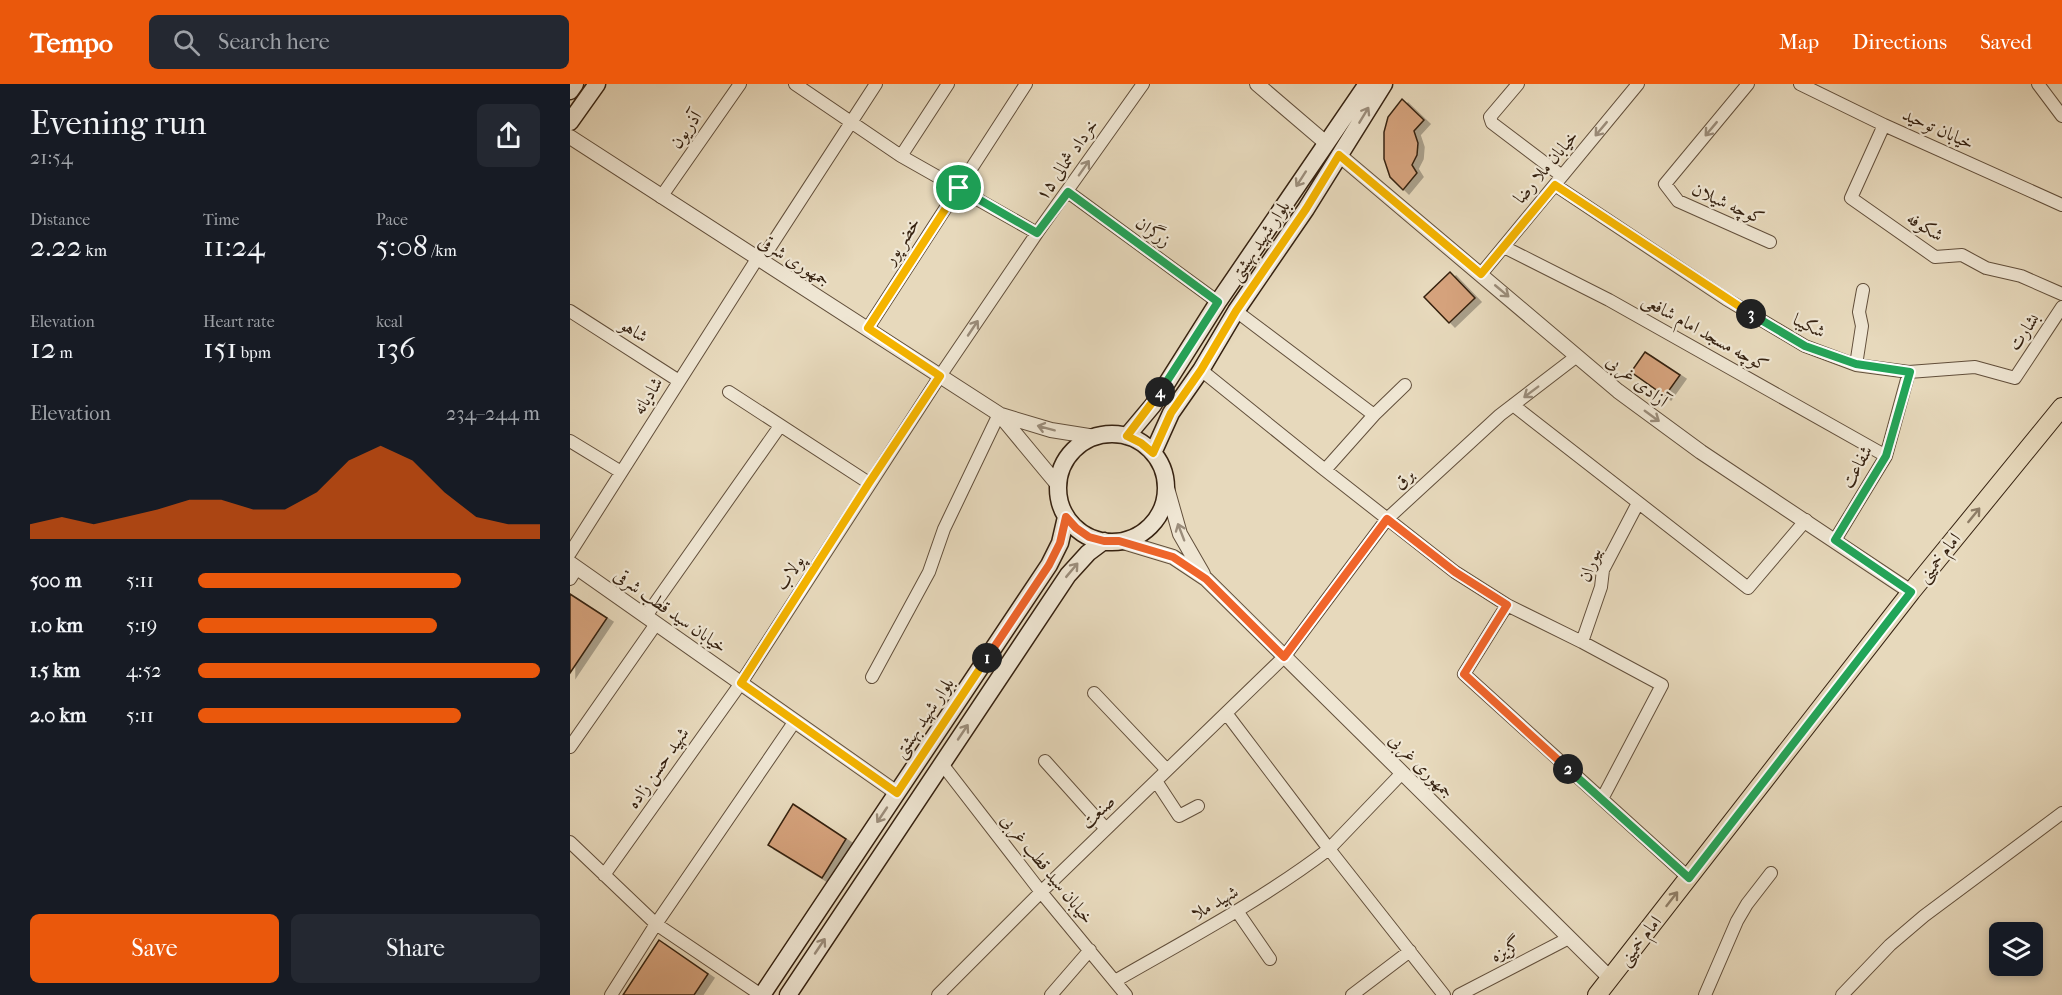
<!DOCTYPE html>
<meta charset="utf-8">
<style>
:root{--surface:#171b24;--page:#242831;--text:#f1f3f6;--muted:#9ea1a6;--accent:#ea580c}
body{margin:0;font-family:"IM FELL French Canon",Amiri,serif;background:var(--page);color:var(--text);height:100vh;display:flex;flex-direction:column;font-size:22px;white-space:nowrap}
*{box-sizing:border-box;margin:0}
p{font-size:20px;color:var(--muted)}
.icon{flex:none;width:33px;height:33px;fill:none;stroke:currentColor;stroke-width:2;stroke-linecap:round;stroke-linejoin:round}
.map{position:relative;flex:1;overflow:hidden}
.details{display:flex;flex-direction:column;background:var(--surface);width:570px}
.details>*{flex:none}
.buttons{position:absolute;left:1419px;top:838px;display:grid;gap:12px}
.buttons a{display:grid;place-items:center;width:54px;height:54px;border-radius:9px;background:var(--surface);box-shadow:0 3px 9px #0003;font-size:30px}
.pin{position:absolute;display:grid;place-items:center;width:51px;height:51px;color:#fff;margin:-26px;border:3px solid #fff;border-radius:50%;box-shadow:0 2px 6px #0007}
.km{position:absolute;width:30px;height:30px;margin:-15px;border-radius:50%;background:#222;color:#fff;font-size:16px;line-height:30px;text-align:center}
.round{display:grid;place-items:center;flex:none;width:63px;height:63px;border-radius:9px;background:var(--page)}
.overview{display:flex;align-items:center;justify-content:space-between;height:102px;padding:0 30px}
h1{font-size:33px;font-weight:600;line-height:45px}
.figures{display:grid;grid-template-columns:repeat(3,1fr);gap:9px;height:102px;padding:6px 30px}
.figures div{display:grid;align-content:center}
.figures b{font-size:30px;font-weight:600}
.figures small{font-size:16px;font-weight:400}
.figures p{font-size:16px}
.chart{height:168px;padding:12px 30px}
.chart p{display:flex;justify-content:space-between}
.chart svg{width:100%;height:108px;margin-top:6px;fill:var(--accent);opacity:.7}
.cta{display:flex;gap:12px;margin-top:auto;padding:12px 30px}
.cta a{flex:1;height:69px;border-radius:9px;background:var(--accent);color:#fff;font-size:24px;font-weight:600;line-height:69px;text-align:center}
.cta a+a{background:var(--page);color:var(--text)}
ul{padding:0 30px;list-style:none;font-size:20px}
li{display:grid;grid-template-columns:96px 72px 1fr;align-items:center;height:45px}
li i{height:15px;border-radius:8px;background:var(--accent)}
header{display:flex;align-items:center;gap:36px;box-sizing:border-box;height:84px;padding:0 30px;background:var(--accent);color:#fff}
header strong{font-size:28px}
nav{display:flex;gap:33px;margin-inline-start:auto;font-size:21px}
.search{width:420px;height:54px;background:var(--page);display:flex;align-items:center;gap:15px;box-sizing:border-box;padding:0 21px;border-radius:9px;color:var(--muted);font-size:22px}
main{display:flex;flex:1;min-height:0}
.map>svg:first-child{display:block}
.building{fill:#d5a27b;stroke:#352110;stroke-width:1.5;filter:url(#shadow)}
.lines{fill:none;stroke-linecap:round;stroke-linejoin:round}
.minor-casing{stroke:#624f3b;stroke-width:14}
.tertiary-casing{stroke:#624f3b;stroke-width:16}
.secondary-casing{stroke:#352110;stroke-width:19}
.primary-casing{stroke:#352110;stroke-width:20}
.minor{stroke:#efe6d3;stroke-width:12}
.tertiary{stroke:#efe6d3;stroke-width:14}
.secondary{stroke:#efe6d3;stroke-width:16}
.primary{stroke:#e7d9bc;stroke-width:18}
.oneway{stroke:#9b8d7b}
.oneway2{stroke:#8e7d66}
.split-1-casing{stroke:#fff;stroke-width:12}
.split-2-casing{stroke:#fff;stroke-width:12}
.split-3-casing{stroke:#fff;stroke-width:12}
.split-4-casing{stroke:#fff;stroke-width:12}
.split-5-casing{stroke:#fff;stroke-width:12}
.split-1{stroke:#f5b400;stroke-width:8}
.split-2{stroke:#f0652b;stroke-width:8}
.split-3{stroke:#22a559;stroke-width:8}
.split-4{stroke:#f5b400;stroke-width:8}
.split-5{stroke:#22a559;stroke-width:8}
.labels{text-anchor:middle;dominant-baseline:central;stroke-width:4.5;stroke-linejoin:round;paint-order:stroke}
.street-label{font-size:18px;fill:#352110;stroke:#efe6d3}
</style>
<header>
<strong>Tempo</strong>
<div class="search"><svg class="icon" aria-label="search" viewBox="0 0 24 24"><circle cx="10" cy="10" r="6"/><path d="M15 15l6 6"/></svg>Search here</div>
<nav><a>Map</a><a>Directions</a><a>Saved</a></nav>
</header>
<main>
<section class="details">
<div class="overview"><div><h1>Evening run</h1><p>21:54</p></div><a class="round"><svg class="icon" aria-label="share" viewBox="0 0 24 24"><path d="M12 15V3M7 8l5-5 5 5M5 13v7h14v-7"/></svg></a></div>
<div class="figures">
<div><p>Distance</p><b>2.22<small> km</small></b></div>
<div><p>Time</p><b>11:24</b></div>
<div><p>Pace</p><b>5:08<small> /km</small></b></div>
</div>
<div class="figures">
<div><p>Elevation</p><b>12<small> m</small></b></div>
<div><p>Heart rate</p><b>151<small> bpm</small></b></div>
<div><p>kcal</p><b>136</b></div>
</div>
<div class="chart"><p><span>Elevation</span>234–244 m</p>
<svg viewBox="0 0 160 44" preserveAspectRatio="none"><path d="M0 44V38L10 35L20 38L30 35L40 32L50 28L60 28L70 32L80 32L90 25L100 12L110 6L120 12L130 25L140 35L150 38L160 38V44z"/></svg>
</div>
<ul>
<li><b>500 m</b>5:11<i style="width:77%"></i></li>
<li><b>1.0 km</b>5:19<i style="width:70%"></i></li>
<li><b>1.5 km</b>4:52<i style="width:100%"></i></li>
<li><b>2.0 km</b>5:11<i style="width:77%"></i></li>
</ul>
<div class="cta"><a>Save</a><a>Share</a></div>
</section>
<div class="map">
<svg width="1492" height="911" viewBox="0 0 1492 911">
<defs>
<filter id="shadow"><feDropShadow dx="6" dy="4" stdDeviation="0" flood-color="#0004"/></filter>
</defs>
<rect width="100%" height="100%" fill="#e7d9bc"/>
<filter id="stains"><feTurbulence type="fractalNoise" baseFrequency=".00333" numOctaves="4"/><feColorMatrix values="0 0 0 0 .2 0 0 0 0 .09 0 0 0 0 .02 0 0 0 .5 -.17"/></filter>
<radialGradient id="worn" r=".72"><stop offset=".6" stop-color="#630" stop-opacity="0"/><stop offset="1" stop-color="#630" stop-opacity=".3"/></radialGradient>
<path class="building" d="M 832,15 L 854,36 L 844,47 L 848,59 L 847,71 L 842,81 L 847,89 L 833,106 L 820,93 L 814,75 L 814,48 L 818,33 Z
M 880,188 L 905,214 L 879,239 L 854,213 Z
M 1075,268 L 1110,291 L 1095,312 L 1061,288 Z
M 0,510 L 37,534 L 0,589 Z
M 223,720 L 276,755 L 252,794 L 198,761 Z
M 89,856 L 138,890 L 124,911 L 53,911 Z"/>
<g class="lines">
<g class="minor-casing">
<path id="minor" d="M 225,0 L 331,72 L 467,149
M 948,0 L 920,33 L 922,39 L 992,92
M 1178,0 L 1095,100 L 1108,117 L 1200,158
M 1230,0 L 1314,41 L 1492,121
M 1468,0 L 1492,32
M 1314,41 L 1281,114 L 1365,173 L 1392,171 L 1416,184 L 1451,192 L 1492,210
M 331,72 L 378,0
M 985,101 L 1156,215 L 1235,262 L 1286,281 L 1339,288 L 1405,283 L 1445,294 L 1492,223
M 498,108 L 648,218
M 91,113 L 170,0
M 934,163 L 1039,216 L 1316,372
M 191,177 L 306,0
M 911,190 L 1068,0
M 0,227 L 109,297
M 298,244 L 456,0
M 1286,281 L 1292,242 L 1289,228 L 1293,206
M 631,286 L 755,386 L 804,331 L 666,227
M 159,308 L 299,399
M 943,321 L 1178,504 L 1236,436
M 804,331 L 835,301
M 0,357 L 51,388
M 755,386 L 885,488 L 937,521
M 1265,456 L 1316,372 L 1339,288
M 0,469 L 187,175
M 0,495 L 7,484
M 76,532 L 210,342
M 1012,558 L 1031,503 L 1033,486 L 1068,419
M 302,593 L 359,488 L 374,445 L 429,330
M 524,609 L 597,686
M 0,663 L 86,540
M 475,677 L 536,745
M 372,680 L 471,808 L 556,911
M 832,689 L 759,765 L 874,911
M 586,697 L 609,732 L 628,722
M 1032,715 L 1092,601 L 1012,558 L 937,521 L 894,590 L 1119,794
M 0,758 L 86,840 L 191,911
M 34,791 L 171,599 L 370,292 L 467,149 L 573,0
M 667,827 L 700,875
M 545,897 C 618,855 692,816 759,765 L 656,629
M 41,911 L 86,840 L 225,637
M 368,911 L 471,808 L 714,573 L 817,435 L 930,331 L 1007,272
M 481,911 L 520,866
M 782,911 L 840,867
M 889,911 L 999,854
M 1135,911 L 1167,837 L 1177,820 L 1201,789
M 1272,911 L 1320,861 L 1354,832 L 1492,729"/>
</g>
<g class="tertiary-casing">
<path id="tertiary" d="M 687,0 L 756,59
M 0,53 L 429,330 L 488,401
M 769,71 L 1048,307 L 1131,368 L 1341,508
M 431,331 L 481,346 L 525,353
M 595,397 L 610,450 L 633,490
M 550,457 L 603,473 L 636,495 L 1041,895
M 0,479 L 327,709"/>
</g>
<g class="secondary-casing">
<path id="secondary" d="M 0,7 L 5,0
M 0,38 L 27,0
M488 404a54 54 0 1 1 108 0a54 54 0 1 1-108 0Z
M 557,352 L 583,321 L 648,218 L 797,0
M 583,369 L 601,329 L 631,286 L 666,227 L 736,125 L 814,0
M 192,911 L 479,481 L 490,459 L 496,433
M 218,911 L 498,491 L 518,469 L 534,457"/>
</g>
<g class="primary-casing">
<path id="primary" d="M 1027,911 L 1341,508 L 1492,323"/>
</g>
<use href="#minor" class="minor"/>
<use href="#tertiary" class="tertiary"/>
<use href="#secondary" class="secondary"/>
<use href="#primary" class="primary"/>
</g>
<defs><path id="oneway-shaft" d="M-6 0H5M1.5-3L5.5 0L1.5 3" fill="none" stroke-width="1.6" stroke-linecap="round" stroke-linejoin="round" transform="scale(1.5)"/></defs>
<g class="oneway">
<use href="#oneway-shaft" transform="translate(794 31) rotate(-59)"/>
<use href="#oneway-shaft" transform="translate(1031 45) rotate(130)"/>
<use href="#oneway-shaft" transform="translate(1141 45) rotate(130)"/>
<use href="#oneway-shaft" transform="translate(514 84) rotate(-55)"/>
<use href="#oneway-shaft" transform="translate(731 95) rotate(123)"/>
<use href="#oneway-shaft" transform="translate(932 207) rotate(40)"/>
<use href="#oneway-shaft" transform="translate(403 244) rotate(-56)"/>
<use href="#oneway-shaft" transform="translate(961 308) rotate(143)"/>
<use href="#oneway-shaft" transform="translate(1082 332) rotate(36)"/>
<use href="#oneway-shaft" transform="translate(476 344) rotate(-165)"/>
<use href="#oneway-shaft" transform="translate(611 448) rotate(-111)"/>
<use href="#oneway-shaft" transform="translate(502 486) rotate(-50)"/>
<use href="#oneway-shaft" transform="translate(393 648) rotate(-56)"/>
<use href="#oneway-shaft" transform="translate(312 731) rotate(124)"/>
<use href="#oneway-shaft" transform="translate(250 862) rotate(-56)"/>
</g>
<g class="oneway2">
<use href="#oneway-shaft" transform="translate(1404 431) rotate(-51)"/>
<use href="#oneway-shaft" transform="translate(1102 815) rotate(-52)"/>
</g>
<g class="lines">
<g class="split-1-casing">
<path id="split-1" d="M 389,104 L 298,244 L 370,292 L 299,399 L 171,599 L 327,709 L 417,574"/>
</g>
<g class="split-2-casing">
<path id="split-2" d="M 417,574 L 479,481 L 490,459 L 496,433 L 506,444 L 519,453 L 534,457 L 549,457 L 603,473 L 636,495 L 714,573 L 817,435 L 885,488 L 937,521 L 894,590 L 998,685"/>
</g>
<g class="split-3-casing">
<path id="split-3" d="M 998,685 L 1119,794 L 1341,508 L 1265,456 L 1316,372 L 1340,288 L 1286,280 L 1235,262 L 1181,230"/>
</g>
<g class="split-4-casing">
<path id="split-4" d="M 590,308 L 557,352 L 571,359 L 583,369 L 601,329 L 631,286 L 666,227 L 736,125 L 769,71 L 911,190 L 985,101 L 1181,230"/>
</g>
<g class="split-5-casing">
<path id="split-5" d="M 389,104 L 467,149 L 498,108 L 648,218 L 590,308"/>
</g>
<use href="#split-1" class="split-1"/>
<use href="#split-2" class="split-2"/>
<use href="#split-3" class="split-3"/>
<use href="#split-4" class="split-4"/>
<use href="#split-5" class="split-5"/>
</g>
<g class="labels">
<g class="street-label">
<text transform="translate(1368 45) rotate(24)">خیابان توحید</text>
<text transform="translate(116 46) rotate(-55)">آذریون</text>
<text transform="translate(497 76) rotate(-55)">۱۵ خرداد شمالی</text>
<text transform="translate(976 83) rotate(-50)">خیابان ملا رضا</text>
<text transform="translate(1158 120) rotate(24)">کوچه شیلان</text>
<text transform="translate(1355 143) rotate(32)">شکوفه</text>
<text transform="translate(583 148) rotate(36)">زرگران</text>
<text transform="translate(332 157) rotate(-57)">خضر پور</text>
<text transform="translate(690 157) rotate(-56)">بلوار شهید بهشتی</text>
<text transform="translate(224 177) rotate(32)">جمهوری شرقی</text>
<text transform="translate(1239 242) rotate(26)">شکیبا</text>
<text transform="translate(64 247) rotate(33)">شاهو</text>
<text transform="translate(1454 248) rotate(-56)">بشارت</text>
<text transform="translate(1135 249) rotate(29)">کوچه مسجد امام شافعی</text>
<text transform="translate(1067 297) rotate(38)">آزادی غربی</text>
<text transform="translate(78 312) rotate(-58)">شادیانه</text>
<text transform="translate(1287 383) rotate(-61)">شفاعت</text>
<text transform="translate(834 395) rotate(-43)">برق</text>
<text transform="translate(1369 474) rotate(-51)">امام خمینی</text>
<text transform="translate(1020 481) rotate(-71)">بیوران</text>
<text transform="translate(220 489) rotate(-57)">پولاب</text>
<text transform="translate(100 527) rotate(35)">خیابان سید قطب شرقی</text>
<text transform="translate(354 634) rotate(-56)">بلوار شهید بهشتی</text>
<text transform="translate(851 682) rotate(45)">جمهوری غربی</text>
<text transform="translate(88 684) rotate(-55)">شهید حسن زاده</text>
<text transform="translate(528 728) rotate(-44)">صنعت</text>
<text transform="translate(477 785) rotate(51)">خیابان سید قطب غربی</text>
<text transform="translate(645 819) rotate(-30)">شهید ملا</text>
<text transform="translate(1070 857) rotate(-52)">امام خمینی</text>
<text transform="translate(936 866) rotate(-28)">گزیزه</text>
</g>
</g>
<rect width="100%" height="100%" filter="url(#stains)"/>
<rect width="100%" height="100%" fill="url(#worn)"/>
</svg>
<div class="buttons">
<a><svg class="icon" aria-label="layers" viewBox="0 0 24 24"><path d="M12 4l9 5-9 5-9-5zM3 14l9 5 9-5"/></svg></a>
</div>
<div class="pin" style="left:389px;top:104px;background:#1e9e55"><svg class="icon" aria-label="arrive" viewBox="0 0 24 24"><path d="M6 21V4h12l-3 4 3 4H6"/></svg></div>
<b class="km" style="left:417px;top:574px">1</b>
<b class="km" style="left:998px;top:685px">2</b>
<b class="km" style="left:1181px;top:230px">3</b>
<b class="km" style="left:590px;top:308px">4</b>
</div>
</main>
